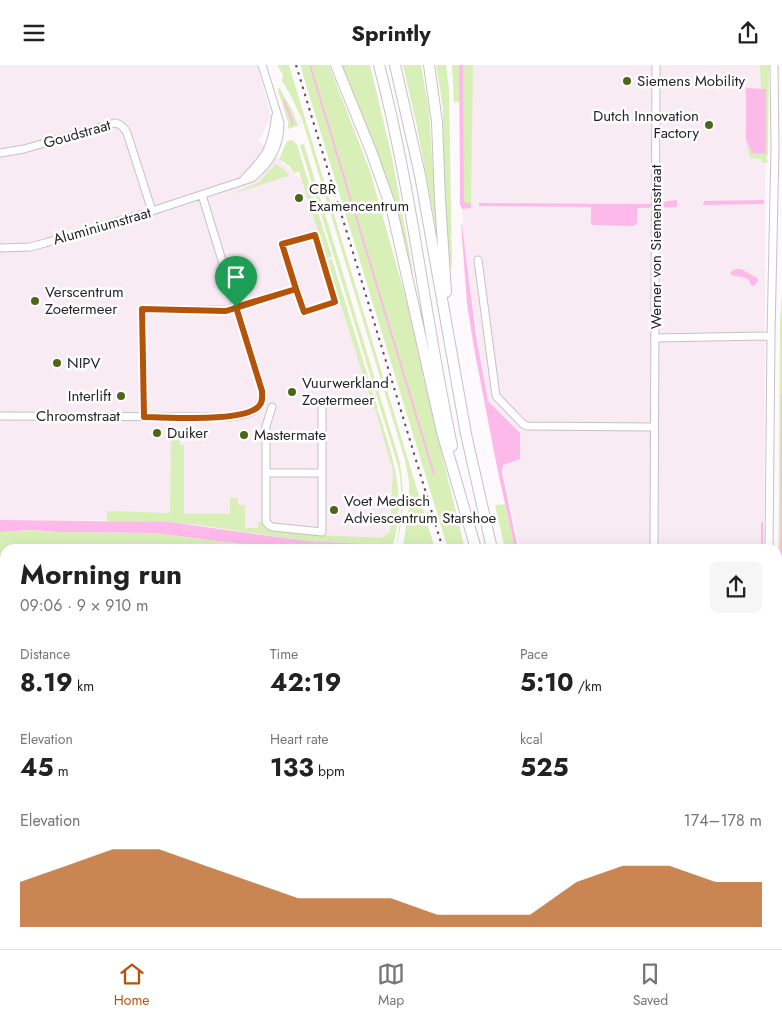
<!DOCTYPE html>
<meta charset="utf-8">
<style>
:root{--surface:#fff;--page:#f6f6f6;--text:#222;--muted:#767676;--line:#e0e0e0;--accent:#b45309}
body{margin:0;font-family:Jost,sans-serif;background:var(--page);color:var(--text);height:100vh;display:flex;flex-direction:column;font-size:19px;white-space:nowrap}
*{box-sizing:border-box;margin:0}
p{font-size:16px;color:var(--muted)}
.icon{flex:none;width:28px;height:28px;fill:none;stroke:currentColor;stroke-width:2;stroke-linecap:round;stroke-linejoin:round}
.map{position:relative;flex:1;overflow:hidden}
.details{position:absolute;left:0px;top:479px;width:782px;height:406px;display:flex;flex-direction:column;background:var(--surface);border-radius:15px 15px 0 0;box-shadow:0 5px 20px #0002}
.details>*{flex:none}
.pin{position:absolute;display:grid;place-items:center;width:42px;height:42px;color:#fff;margin:-51px -21px;border-radius:50% 50% 50% 0;rotate:-45deg;box-shadow:0 0 5px #0007}
.pin .icon{rotate:45deg}
.round{display:grid;place-items:center;flex:none;width:52px;height:52px;border-radius:8px;background:var(--page)}
.head{display:flex;align-items:center;justify-content:space-between;height:85px;padding:0 20px}
h1{font-size:28px;font-weight:700;line-height:38px}
.figures{display:grid;grid-template-columns:repeat(3,1fr);gap:8px;height:85px;padding:5px 20px}
.figures div{display:grid;align-content:center}
.figures b{font-size:25px;font-weight:700}
.figures small{font-size:14px;font-weight:400}
.figures p{font-size:14px}
.chart{height:140px;padding:10px 20px}
.chart p{display:flex;justify-content:space-between}
.chart svg{width:100%;height:90px;margin-top:5px;fill:var(--accent);opacity:.7}
header{display:flex;justify-content:space-between;align-items:center;height:65px;padding:0 20px;background:var(--surface);font-size:22px;font-weight:700}
.tabs{display:flex;justify-content:space-around;align-items:center;height:70px;border-top:1px solid var(--line);background:var(--surface);font-size:14px;color:var(--muted)}
.tabs a{display:grid;justify-items:center;gap:2px}
.tabs .active{color:var(--accent)}
.map>svg:first-child{display:block}
.built{fill:#f8ebf4}
.green{fill:#d8f0b8}
.water{fill:#feb9eb}
.lines{fill:none;stroke-linecap:round;stroke-linejoin:round}
.stream{stroke:#feb9eb;stroke-width:2}
.minor-casing{stroke:#c6c1c5;stroke-width:9}
.highway-casing{stroke:#c6c1c5;stroke-width:12}
.minor{stroke:#fff;stroke-width:7}
.highway{stroke:#fff;stroke-width:10}
.tram{stroke:#545153;stroke-width:1}
.rail{stroke:#545153;stroke-width:2;stroke-dasharray:2.5 5;stroke-linecap:butt}
.route-casing{stroke:#fff;stroke-width:10}
.route{stroke:#b45309;stroke-width:6}
.poi-dot{fill:#4c6718;stroke:#fff;stroke-width:2}
.labels{text-anchor:middle;dominant-baseline:central;stroke-width:5;stroke-linejoin:round;paint-order:stroke}
.poi-label{font-size:15px;fill:#272526;stroke:#fff;text-anchor:start}
.street-label{font-size:15px;fill:#272526;stroke:#fff}
</style>
<header><svg class="icon" aria-label="menu" viewBox="0 0 24 24"><path d="M4 6h16M4 12h16M4 18h16"/></svg>Sprintly<svg class="icon" aria-label="share" viewBox="0 0 24 24"><path d="M12 15V3M7 8l5-5 5 5M5 13v7h14v-7"/></svg></header>
<div class="map">
<svg width="782" height="884" viewBox="0 0 782 884">
<rect width="100%" height="100%" fill="#fef9fd"/>
<path class="built" d="M 0,0 L 257,0 L 271,51 L 259,76 L 306,119 L 381,358 L 394,408 L 392,478 L 291,471 L 151,455 L 0,456 Z
M 460,0 L 766,0 L 764,484 L 520,484 L 487,335 L 463,170 Z"/>
<path class="green" d="M 277,0 L 289,0 L 435,484 L 403,482 L 409,440 L 409,416 L 405,395 L 302,54 L 291,31 L 282,16 L 283,10 Z
M 300,0 L 329,0 L 370,106 L 408,241 L 427,327 L 465,484 L 448,484 Z
M 341,0 L 370,0 L 392,92 L 414,212 L 398,155 Z
M 403,0 L 421,0 L 429,46 L 437,168 L 417,62 Z
M 436,0 L 446,0 L 449,23 L 452,202 L 449,201 L 444,127 L 443,43 Z
M 452,0 L 459,0 L 460,36 L 454,38 Z
M 463,0 L 473,0 L 471,138 L 466,138 L 464,136 L 463,124 Z
M 760,0 L 769,0 L 768,90 L 766,92 L 768,98 L 763,98 L 762,94 L 750,93 L 746,76 L 746,74 L 752,88 L 766,24 L 761,24 Z
M 279,22 L 293,47 L 298,61 L 288,64 L 288,57 L 278,26 Z
M 293,75 L 297,80 L 332,192 L 327,193 L 299,107 L 294,108 L 289,101 L 279,94 L 287,76 Z
M 304,79 L 399,394 C 405,424 404,450 397,479 L 402,436 L 400,411 L 397,398 L 300,80 Z
M 276,99 L 286,106 L 289,114 L 287,111 L 230,130 L 259,117 Z
M 332,194 L 378,344 L 374,345 L 327,196 Z
M 782,230 L 782,590 L 778,541 L 778,538 L 781,540 L 782,533 L 778,532 L 780,255 Z
M 378,345 C 393,394 407,429 393,480 L 307,476 L 191,459 L 107,456 L 107,446 L 170,448 L 171,375 L 180,375 L 180,380 L 184,380 L 184,449 L 230,449 L 230,433 L 238,433 L 238,440 L 245,440 L 245,463 L 258,463 L 258,457 L 263,457 L 265,463 L 314,470 L 382,473 L 390,467 L 393,406 L 376,347 Z
M 505,439 L 515,484 L 505,484 L 495,440 Z
M 31,465 L 58,467 L 155,468 L 283,484 L 5,484 L 5,494 L 0,494 L 0,467 Z
M 0,498 L 5,498 L 5,504 L 2,505 L 5,505 L 5,545 L 0,544 Z
M 0,570 L 4,570 L 5,658 L 0,620 Z
M 778,647 L 782,666 L 782,710 L 778,712 Z
M 778,729 L 782,740 L 782,884 L 766,884 L 764,880 L 778,880 Z
M 101,880 L 204,880 L 206,884 L 102,884 Z
M 208,880 L 366,880 L 357,884 L 209,884 Z
M 371,880 L 546,880 L 547,884 L 361,884 Z
M 655,880 L 759,880 L 760,884 L 656,884 Z"/>
<path class="water" d="M 459,0 L 463,0 L 464,136 L 466,138 L 471,138 L 471,143 L 462,144 L 460,139 Z
M 746,23 L 766,24 L 766,88 L 752,88 L 746,74 Z
M 677,135 L 677,142 L 637,143 L 637,158 L 634,161 L 593,160 L 591,158 L 591,142 L 479,141 L 479,138 L 660,139 L 667,136 Z
M 764,135 L 764,139 L 703,140 L 704,136 Z
M 461,159 L 462,160 L 476,270 L 488,336 L 520,368 L 520,394 L 503,400 L 502,407 L 518,484 L 515,484 L 498,407 L 474,283 L 467,239 Z
M 736,204 L 741,204 L 757,213 L 758,216 L 754,221 L 751,220 L 749,215 L 743,212 L 733,211 L 730,208 L 733,205 Z
M 0,455 L 170,457 L 307,476 L 390,480 L 408,484 L 283,484 L 155,468 L 58,467 L 31,465 L 0,467 Z"/>
<g class="lines">
<path class="stream" d="M 310,0 L 434,409
M 284,35 L 293,59
M 762,484 L 762,458
M 781,530 L 782,330
M 778,821 L 782,833
M 624,880 L 626,884
M 710,880 L 712,884"/>
<g class="minor-casing">
<path id="minor" d="M 0,88 L 24,84 L 115,58 C 121,59 124,62 127,68 L 152,146
M 244,114 C 267,90 271,85 276,50
M 315,170 L 335,237 L 304,247 L 282,179 Z
M 0,183 L 30,182 L 45,178 L 152,146 L 252,113 C 270,98 280,82 280,58 L 262,0
M 478,195 L 496,331 L 523,359 L 527,361 L 654,362
M 655,273 L 771,271
M 272,342 L 266,361 L 266,457 L 270,461 L 273,462 L 322,467 L 322,342
M 0,351 L 229,352 C 246,350 263,348 262,326 L 202,130
M 144,352 L 142,244 L 226,245 L 297,224
M 266,408 L 322,408
M 654,484 L 656,0
M 769,484 L 771,271 L 775,83 L 774,0
M 0,551 L 5,562
M 5,599 L 5,607
M 778,604 L 782,617
M 778,624 L 782,644
M 0,637 L 5,666
M 0,681 L 5,679
M 778,715 L 782,713
M 92,880 L 94,884
M 98,880 L 100,884
M 646,880 L 648,884"/>
</g>
<g class="highway-casing">
<path id="highway" d="M 336,0 L 371,86 L 392,145 L 442,367 L 476,484
M 379,0 C 412,125 425,254 452,381
M 395,0 L 420,110 L 466,369 L 492,484
M 429,0 L 437,57 L 440,135 L 446,227
M 594,880 L 595,884
M 608,880 L 610,884"/>
</g>
<use href="#minor" class="minor"/>
<use href="#highway" class="highway"/>
<path class="tram" d="M 778,574 L 782,574"/>
<path class="rail" d="M 296,0 L 443,484
M 564,880 L 565,884"/>
</g>
<g class="lines">
<g class="route-casing">
<path id="route" d="M 236,242 L 262,326 C 262,332 263,337 259,341 C 244,358 168,352 144,352 L 142,244 L 226,246 L 296,224 L 304,247 L 335,237 L 315,170 L 282,179 L 296,224 L 236,242"/>
</g>
<use href="#route" class="route"/>
</g>
<g class="poi-dot">
<circle cx="627" cy="16" r="5"/>
<circle cx="709" cy="60" r="5"/>
<circle cx="299" cy="133" r="5"/>
<circle cx="35" cy="236" r="5"/>
<circle cx="57" cy="298" r="5"/>
<circle cx="292" cy="327" r="5"/>
<circle cx="121" cy="331" r="5"/>
<circle cx="157" cy="368" r="5"/>
<circle cx="244" cy="370" r="5"/>
<circle cx="334" cy="445" r="5"/>
</g>
<g class="labels">
<g class="poi-label">
<text x="637" y="16">Siemens Mobility</text>
<text x="699" y="51" text-anchor="end">Dutch Innovation<tspan x="699" dy="17">Factory</tspan></text>
<text x="309" y="124">CBR<tspan x="309" dy="17">Examencentrum</tspan></text>
<text x="45" y="227">Verscentrum<tspan x="45" dy="17">Zoetermeer</tspan></text>
<text x="67" y="298">NIPV</text>
<text x="302" y="318">Vuurwerkland<tspan x="302" dy="17">Zoetermeer</tspan></text>
<text x="111" y="331" text-anchor="end">Interlift</text>
<text x="167" y="368">Duiker</text>
<text x="254" y="370">Mastermate</text>
<text x="344" y="436">Voet Medisch<tspan x="344" dy="17">Adviescentrum Starshoe</tspan></text>
</g>
<g class="street-label">
<text transform="translate(77 69) rotate(-16)">Goudstraat</text>
<text transform="translate(102 161) rotate(-16)">Aluminiumstraat</text>
<text transform="translate(656 182) rotate(-90)">Werner von Siemensstraat</text>
<text x="78" y="351">Chroomstraat</text>
</g>
</g>
</svg>
<div class="pin" style="left:236px;top:242px;background:#1e9e55"><svg class="icon" aria-label="arrive" viewBox="0 0 24 24"><path d="M6 21V4h12l-3 4 3 4H6"/></svg></div>
<section class="details">
<div class="head"><div><h1>Morning run</h1><p>09:06 · 9 × 910 m</p></div><a class="round"><svg class="icon" aria-label="share" viewBox="0 0 24 24"><path d="M12 15V3M7 8l5-5 5 5M5 13v7h14v-7"/></svg></a></div>
<div class="figures">
<div><p>Distance</p><b>8.19<small> km</small></b></div>
<div><p>Time</p><b>42:19</b></div>
<div><p>Pace</p><b>5:10<small> /km</small></b></div>
</div>
<div class="figures">
<div><p>Elevation</p><b>45<small> m</small></b></div>
<div><p>Heart rate</p><b>133<small> bpm</small></b></div>
<div><p>kcal</p><b>525</b></div>
</div>
<div class="chart"><p><span>Elevation</span>174–178 m</p>
<svg viewBox="0 0 160 44" preserveAspectRatio="none"><path d="M0 44V22L10 14L20 6L30 6L40 14L50 22L60 30L70 30L80 30L90 38L100 38L110 38L120 22L130 14L140 14L150 22L160 22V44z"/></svg>
</div>
</section>
</div>
<nav class="tabs">
<a class="active"><svg class="icon" aria-label="home" viewBox="0 0 24 24"><path d="M3 11l9-7 9 7M6 9v11h12V9"/></svg>Home</a>
<a><svg class="icon" aria-label="map" viewBox="0 0 24 24"><path d="M3 6l6-2 6 2 6-2v14l-6 2-6-2-6 2zM9 4v14M15 6v14"/></svg>Map</a>
<a><svg class="icon" aria-label="saved" viewBox="0 0 24 24"><path d="M7 4h10v16l-5-4-5 4z"/></svg>Saved</a>
</nav>
